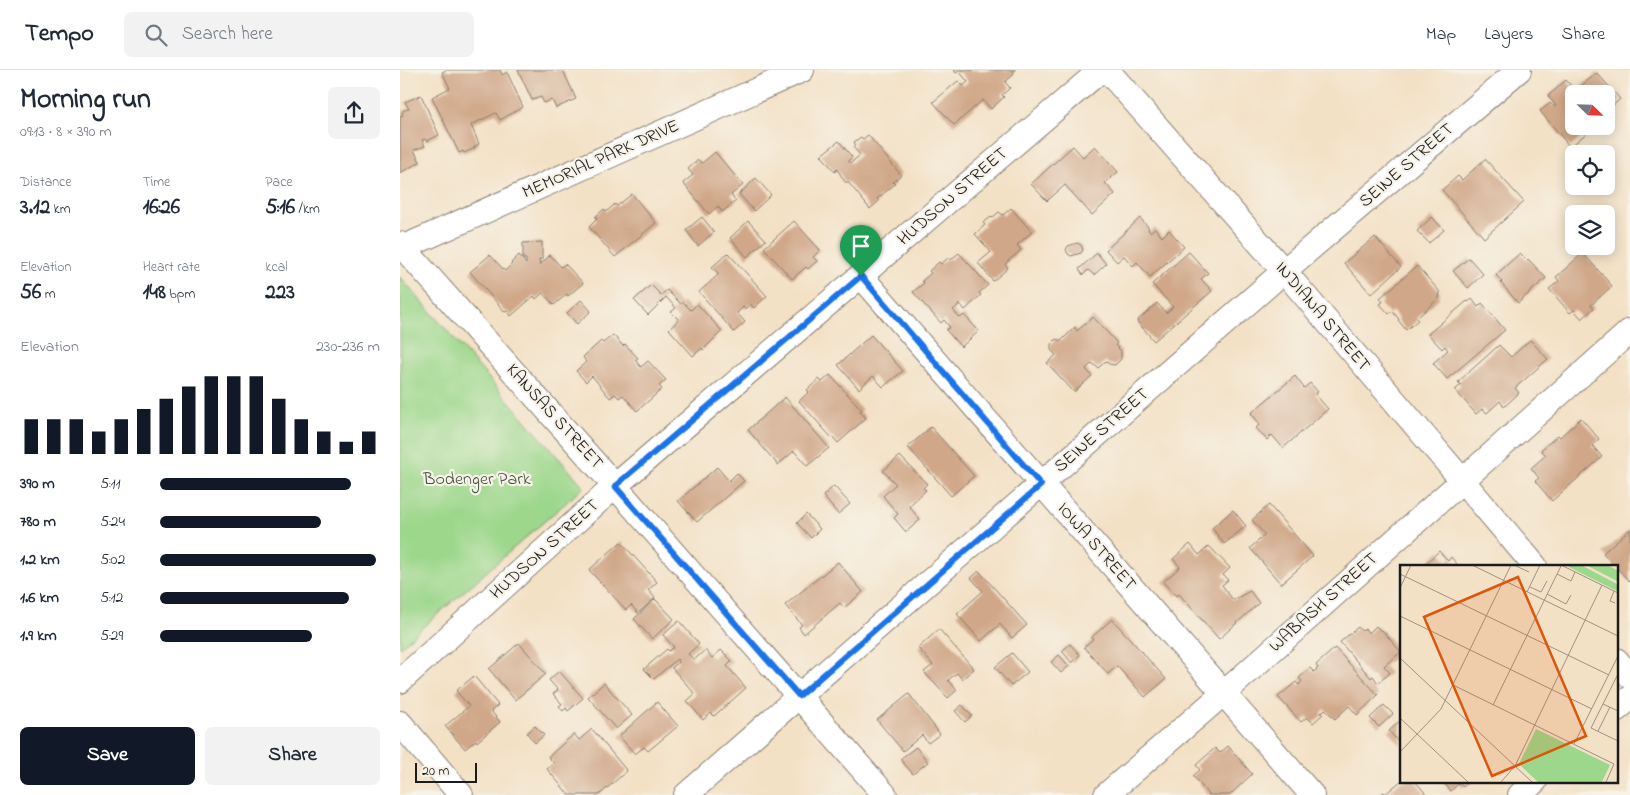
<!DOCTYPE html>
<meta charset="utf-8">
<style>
:root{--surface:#fff;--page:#f2f2f3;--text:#1f2937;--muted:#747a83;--line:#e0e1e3;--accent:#111827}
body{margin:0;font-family:"Indie Flower",sans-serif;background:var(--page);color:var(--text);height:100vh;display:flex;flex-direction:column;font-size:19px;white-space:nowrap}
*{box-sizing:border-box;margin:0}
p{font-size:16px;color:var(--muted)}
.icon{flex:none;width:28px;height:28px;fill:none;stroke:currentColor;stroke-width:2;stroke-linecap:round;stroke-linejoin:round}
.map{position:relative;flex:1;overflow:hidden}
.drawer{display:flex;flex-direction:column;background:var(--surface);width:400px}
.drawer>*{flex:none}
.needle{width:32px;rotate:113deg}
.fabs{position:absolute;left:1165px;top:15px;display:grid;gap:10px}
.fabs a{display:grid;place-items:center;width:50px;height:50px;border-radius:8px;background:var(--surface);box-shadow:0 2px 12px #0003;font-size:25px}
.scale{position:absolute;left:15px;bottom:12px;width:62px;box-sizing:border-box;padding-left:5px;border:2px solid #1c1c1c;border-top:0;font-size:14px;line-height:18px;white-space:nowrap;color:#1c1c1c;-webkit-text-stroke:4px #f7f3e8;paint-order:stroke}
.pin{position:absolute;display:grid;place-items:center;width:42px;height:42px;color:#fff;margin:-51px -21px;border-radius:50% 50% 50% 0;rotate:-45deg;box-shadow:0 0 5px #0007}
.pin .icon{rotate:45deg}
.round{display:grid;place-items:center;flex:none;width:52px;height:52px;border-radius:8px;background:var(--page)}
.headline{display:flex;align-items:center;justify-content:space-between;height:85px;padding:0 20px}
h1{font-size:28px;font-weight:700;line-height:38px}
.metrics{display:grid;grid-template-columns:repeat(3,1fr);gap:8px;height:85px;padding:5px 20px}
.metrics div{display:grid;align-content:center}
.metrics b{font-size:21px;font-weight:700}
.metrics small{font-size:14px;font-weight:400}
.metrics p{font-size:14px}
.chart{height:140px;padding:10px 20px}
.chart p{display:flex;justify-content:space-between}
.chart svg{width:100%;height:90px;margin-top:5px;stroke:var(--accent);stroke-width:6}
.action{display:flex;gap:10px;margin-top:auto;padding:10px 20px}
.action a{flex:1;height:58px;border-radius:8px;background:var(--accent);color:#fff;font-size:20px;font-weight:700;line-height:58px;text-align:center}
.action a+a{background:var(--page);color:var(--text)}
ul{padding:0 20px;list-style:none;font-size:16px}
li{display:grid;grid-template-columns:80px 60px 1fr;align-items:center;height:38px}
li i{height:12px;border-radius:6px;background:var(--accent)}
header{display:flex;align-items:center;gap:30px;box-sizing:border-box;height:70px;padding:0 25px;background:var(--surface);border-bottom:1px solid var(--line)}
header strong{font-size:24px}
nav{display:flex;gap:28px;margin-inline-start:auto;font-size:18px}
.search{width:350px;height:45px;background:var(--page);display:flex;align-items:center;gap:12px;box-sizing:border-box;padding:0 18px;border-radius:8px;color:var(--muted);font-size:19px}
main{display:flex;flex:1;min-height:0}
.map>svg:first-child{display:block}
.green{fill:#9cd78b;stroke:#5c7a54}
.building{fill:#d0a788}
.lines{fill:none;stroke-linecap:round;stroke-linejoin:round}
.minor-casing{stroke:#887e71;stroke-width:26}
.minor{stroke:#fff;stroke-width:24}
.route-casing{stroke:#fff;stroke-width:10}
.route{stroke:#1a73e8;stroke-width:6}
.labels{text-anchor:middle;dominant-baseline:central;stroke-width:4.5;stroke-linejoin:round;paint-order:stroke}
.street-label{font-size:18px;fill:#1c1c1c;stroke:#f7f3e8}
.park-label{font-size:18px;fill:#42543d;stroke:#f7f3e8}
.inset-road{fill:none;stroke:#9d9282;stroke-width:1}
.view{fill:#de560d;fill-opacity:0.15;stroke:#de560d;stroke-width:2.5}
.inset-edge{fill:none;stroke:#1c1c1c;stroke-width:2.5}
</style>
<header>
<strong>Tempo</strong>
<div class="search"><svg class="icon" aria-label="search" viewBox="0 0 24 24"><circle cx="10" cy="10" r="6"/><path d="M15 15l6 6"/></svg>Search here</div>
<nav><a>Map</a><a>Layers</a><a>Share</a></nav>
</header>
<main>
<section class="drawer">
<div class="headline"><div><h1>Morning run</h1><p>09:13 · 8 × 390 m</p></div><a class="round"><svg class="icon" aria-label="share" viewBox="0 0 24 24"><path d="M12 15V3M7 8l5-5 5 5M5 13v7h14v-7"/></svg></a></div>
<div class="metrics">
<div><p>Distance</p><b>3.12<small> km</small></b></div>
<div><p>Time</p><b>16:26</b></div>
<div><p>Pace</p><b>5:16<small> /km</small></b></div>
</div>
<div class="metrics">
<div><p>Elevation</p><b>56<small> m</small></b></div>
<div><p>Heart rate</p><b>148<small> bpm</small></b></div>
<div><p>kcal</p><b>223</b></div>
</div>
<div class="chart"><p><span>Elevation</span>230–236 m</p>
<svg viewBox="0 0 160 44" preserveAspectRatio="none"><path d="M5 44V27M15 44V27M25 44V27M35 44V33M45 44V27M55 44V22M65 44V17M75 44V11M85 44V6M95 44V6M105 44V6M115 44V17M125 44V27M135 44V33M145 44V38M155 44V33"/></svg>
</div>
<ul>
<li><b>390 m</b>5:11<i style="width:87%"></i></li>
<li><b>780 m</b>5:24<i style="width:73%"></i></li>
<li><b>1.2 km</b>5:02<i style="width:98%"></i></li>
<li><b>1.6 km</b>5:12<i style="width:86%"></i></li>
<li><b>1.9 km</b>5:29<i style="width:69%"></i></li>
</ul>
<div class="action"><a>Save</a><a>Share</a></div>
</section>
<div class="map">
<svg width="1230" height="725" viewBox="0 0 1230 725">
<rect width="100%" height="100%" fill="#f7f3e8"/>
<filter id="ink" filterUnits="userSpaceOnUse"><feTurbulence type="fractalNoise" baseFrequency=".02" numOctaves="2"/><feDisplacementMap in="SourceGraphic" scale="10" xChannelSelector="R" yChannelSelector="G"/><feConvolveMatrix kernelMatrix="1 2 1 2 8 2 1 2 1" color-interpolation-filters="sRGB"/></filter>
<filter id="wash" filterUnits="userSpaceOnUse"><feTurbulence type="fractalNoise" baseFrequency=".0096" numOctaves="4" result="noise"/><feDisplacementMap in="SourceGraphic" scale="20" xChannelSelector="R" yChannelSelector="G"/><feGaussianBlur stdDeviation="1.12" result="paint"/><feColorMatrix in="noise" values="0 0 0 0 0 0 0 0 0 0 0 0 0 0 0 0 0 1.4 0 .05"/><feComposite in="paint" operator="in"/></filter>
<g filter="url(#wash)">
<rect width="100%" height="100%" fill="#f3e1c6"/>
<path class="green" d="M 0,207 L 184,417 L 0,577 Z"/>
<g id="blocks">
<path class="building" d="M 46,0 L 100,0 L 102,5 L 107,2 L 123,37 L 100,50 L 96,43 L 71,55 L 79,74 L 74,77 L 75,78 L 64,83 L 63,81 L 59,83 L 32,27 L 50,18 L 42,2 Z
M 118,0 L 163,0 L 176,29 L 156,38 L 152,30 L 144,33 L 141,27 L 132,30 Z
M 554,0 L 616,0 L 613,2 L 614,4 L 605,12 L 610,18 L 602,25 L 604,27 L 591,39 L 583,30 L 554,55 L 533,32 L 558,11 L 563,16 L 568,12 L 559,1 L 556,3 Z
M 1197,3 L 1220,29 L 1206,42 L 1206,24 L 1187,24 L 1181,16 Z
M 1166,10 L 1178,24 L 1174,24 L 1174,56 L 1195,56 L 1170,77 L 1140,41 L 1150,33 L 1154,37 L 1156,36 L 1148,26 Z
M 21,25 L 39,65 L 27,71 L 25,69 L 22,70 L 25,76 L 14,80 L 20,92 L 0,103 L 0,46 L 3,45 L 2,43 L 4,40 L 9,39 L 5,32 Z
M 468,65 L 501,105 L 493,112 L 495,114 L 477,129 L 479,131 L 470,139 L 448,112 L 445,112 L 437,99 L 435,102 L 421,85 L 439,71 L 452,87 L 448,91 L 451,93 L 460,85 L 453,77 L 456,75 L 454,72 L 461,67 L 463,69 Z
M 673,76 L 683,87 L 695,76 L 718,102 L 705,113 L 715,124 L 692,145 L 665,115 L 647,131 L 631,114 Z
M 315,82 L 343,115 L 331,125 L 336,131 L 322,142 L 318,136 L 309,144 L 283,113 L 293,105 L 288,99 L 298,90 L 302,93 Z
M 1085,89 L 1124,132 L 1084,168 L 1042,120 L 1058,106 L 1062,110 Z
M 356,108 L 371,125 L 354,141 L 339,124 Z
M 232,124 L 256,153 L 215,187 L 189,157 L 197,149 L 195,147 L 204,139 L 206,142 L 215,134 L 217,136 Z
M 611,138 L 632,162 L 617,175 L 621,180 L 605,194 L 608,198 L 593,211 L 578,193 L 591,182 L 575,164 L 585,155 L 583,153 L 591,147 L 592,148 L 599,142 L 603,145 Z
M 302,147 L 314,162 L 298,176 L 286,160 Z
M 1032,147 L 1044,160 L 1029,173 L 1017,161 Z
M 740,148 L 749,158 L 748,159 L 750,162 L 755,158 L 762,167 L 769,160 L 784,177 L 750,207 L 737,192 L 733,196 L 724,186 L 717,192 L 706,180 Z
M 348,151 L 366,170 L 347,187 L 330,168 Z
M 394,151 L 420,180 L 413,187 L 417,191 L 408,199 L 406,197 L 392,209 L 364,178 Z
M 975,167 L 1001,197 L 971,224 L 944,193 Z
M 142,172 L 142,189 L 139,189 L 140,195 L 150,185 L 161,197 L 165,194 L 183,213 L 168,226 L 167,224 L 154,235 L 143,223 L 136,229 L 134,226 L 111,246 L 107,241 L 105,242 L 70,202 L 90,185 L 105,201 L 112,194 L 111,193 L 119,185 L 126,194 L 126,189 L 123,189 L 123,173 Z
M 677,173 L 681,175 L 683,180 L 681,183 L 671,186 L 668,184 L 666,180 L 668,176 Z
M 789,182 L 808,203 L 801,209 L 812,221 L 754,271 L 737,251 L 757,233 L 766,243 L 773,237 L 752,214 Z
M 328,183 L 367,226 L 354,238 L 350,234 L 345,239 L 343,237 L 337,243 L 345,252 L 334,262 L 299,222 L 319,204 L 312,197 Z
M 559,183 L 588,215 L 579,223 L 581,225 L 565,240 L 560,234 L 553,240 L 560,248 L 564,245 L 579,261 L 561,277 L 546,260 L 550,257 L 544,250 L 541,253 L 513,222 L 524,213 L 522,211 L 531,203 L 529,201 L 539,192 L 541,194 L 548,188 L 550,190 Z
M 697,183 L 706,194 L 694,205 L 688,200 L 683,205 L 679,199 Z
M 1120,183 L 1127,190 L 1128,189 L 1146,208 L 1118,233 L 1101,213 L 1102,212 L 1096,205 Z
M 1183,183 L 1212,216 L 1191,235 L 1194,238 L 1182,249 L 1174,240 L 1170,243 L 1149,219 L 1159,211 L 1156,207 Z
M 1069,188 L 1083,204 L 1068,218 L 1053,201 Z
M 1017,196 L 1040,222 L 1039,228 L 1017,248 L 1018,250 L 1006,260 L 998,250 L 999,249 L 992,241 L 989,244 L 980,234 L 983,232 L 980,228 Z
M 251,215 L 261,225 L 267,220 L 281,234 L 283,232 L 291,240 L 297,234 L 322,261 L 303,280 L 302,278 L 293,286 L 269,259 L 279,250 L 271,242 L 276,238 L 266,227 L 248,245 L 234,230 Z
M 1072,229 L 1078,237 L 1082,233 L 1105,260 L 1047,309 L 1033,293 L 1048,280 L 1045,276 L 1042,279 L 1028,264 L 1067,231 L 1068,232 Z
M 181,230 L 191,241 L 177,254 L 167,243 Z
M 693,247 L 717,273 L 715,275 L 721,281 L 721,289 L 715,295 L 709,294 L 706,291 L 698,298 L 692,293 L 686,299 L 692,306 L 674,322 L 647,293 L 656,285 L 651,280 L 651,274 L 656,269 L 661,271 L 675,257 L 677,261 Z
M 213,265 L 223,276 L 225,274 L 238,288 L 235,290 L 241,297 L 248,291 L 266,310 L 259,316 L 262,319 L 237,341 L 223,325 L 219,328 L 215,324 L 210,328 L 192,306 L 186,312 L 176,301 L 186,292 L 183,287 L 201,271 L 203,273 Z
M 471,265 L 503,301 L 483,317 L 473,306 L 459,319 L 438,295 Z
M 1130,270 L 1148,289 L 1115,318 L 1119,323 L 1104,337 L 1100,331 L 1087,343 L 1082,339 L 1076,344 L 1055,320 L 1061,315 L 1058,312 L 1099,275 L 1111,287 Z
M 430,305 L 462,340 L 460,341 L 466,348 L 438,373 L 432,366 L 431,367 L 399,331 L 409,322 L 407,320 L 419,309 L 422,312 Z
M 895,306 L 904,318 L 910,313 L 918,322 L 915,324 L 928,339 L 883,378 L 872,365 L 867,370 L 856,358 L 860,354 L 851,343 Z
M 385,327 L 429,378 L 407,396 L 394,381 L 378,395 L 348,360 Z
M 1181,348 L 1199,369 L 1192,375 L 1202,387 L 1152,431 L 1135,411 L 1139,408 L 1131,398 L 1146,385 L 1141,380 L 1158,365 L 1160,367 Z
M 531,357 L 574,406 L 551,426 L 508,377 Z
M 500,386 L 527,414 L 523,418 L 526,420 L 509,436 L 520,450 L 506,462 L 494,448 L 498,444 L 483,426 L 496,414 L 483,401 Z
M 317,397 L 329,411 L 337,403 L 344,411 L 297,452 L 278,431 Z
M 434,416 L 450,434 L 438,444 L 423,426 Z
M 869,435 L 913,486 L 881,514 L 850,478 L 865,465 L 852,450 Z
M 833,440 L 846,456 L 824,474 L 812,458 Z
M 406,444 L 420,459 L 411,468 L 397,453 Z
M 1230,459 L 1230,512 L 1203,483 Z
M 221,472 L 257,512 L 248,520 L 255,528 L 238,543 L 231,535 L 226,540 L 189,500 Z
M 790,474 L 799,485 L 809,476 L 830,498 L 823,505 L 828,510 L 822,515 L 833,530 L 850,521 L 859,533 L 819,569 L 779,524 L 776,526 L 763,512 L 780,497 L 773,489 Z
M 1039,481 L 1048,491 L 1051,487 L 1057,494 L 1055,496 L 1023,496 Z
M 438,492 L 463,522 L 444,538 L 440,533 L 404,564 L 399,557 L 402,555 L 385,535 Z
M 579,501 L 627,555 L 612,568 L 600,554 L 581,571 L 557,544 L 583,521 L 571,508 Z
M 255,529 L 274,549 L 252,569 L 234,549 Z
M 712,549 L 766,609 L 745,627 L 717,596 L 708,604 L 684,577 L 693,569 L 691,568 Z
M 279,551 L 299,574 L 288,584 L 294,590 L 305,580 L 312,588 L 321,580 L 332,591 L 327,596 L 346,618 L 314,646 L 311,643 L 303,650 L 287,631 L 295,624 L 272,598 L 279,592 L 277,589 L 254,609 L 244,599 L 267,579 L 269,581 L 274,577 L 263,565 Z
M 976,556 L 981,561 L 982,560 L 1001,582 L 984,596 L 990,603 L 978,613 L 973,606 L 971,608 L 940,572 L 958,557 L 962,561 L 965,559 L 969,563 Z
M 539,559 L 574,599 L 562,609 L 557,603 L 548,610 L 557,620 L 548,628 L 524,602 L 533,595 L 518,578 Z
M 119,573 L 146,604 L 115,630 L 89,599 Z
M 670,574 L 680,585 L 672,593 L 662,581 Z
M 935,578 L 978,625 L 957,645 L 949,636 L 935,649 L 925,639 L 921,643 L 923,644 L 913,653 L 907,647 L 901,652 L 878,627 L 896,612 L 899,615 L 902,611 L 899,608 L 910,598 L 914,602 L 918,598 L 916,595 Z
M 612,583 L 628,602 L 611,616 L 595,597 Z
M 659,585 L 669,596 L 661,603 L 651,592 Z
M 159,601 L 183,628 L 168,641 L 166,638 L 163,641 L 159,636 L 162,634 L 153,624 L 158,620 L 149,610 Z
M 74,606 L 98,635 L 91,641 L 100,652 L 77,672 L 76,670 L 65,679 L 45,656 L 69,636 L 56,621 Z
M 204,613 L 232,645 L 216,659 L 188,627 Z
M 509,624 L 540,664 L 528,673 L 522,665 L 503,681 L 477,650 Z
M 257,632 L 278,656 L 248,681 L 244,677 L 235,684 L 219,666 Z
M 562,635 L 572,646 L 565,652 L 555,641 Z
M 984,635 L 993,644 L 979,657 L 970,648 Z
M 1001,650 L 1001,675 L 989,661 Z
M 135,656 L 144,665 L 135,673 L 127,663 Z
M 192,659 L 227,701 L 199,725 L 169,725 L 147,699 L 154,693 L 148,687 L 174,664 L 179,670 Z
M 828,676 L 852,704 L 830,725 L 809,725 L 793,706 L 800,700 L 796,695 L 815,678 L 820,683 Z
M 516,677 L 528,692 L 513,704 L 500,689 Z
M 1001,711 L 1015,711 L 1027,725 L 980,725 L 984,722 L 985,724 Z
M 1042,711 L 1070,711 L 1063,717 L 1059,713 L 1051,721 Z"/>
</g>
</g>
<g filter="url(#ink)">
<use href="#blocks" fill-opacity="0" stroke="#887e71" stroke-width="1"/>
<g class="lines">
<g class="minor-casing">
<path id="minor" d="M 707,0 L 884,201 L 1135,496
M 0,174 L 215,416 L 485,725
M 0,179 L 402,0
M 461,206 L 912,725
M 1216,590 L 1230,606
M 0,611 L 215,416 L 701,0
M 1216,640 L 1230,628
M 0,653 L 61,725
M 286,725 L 884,201 L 1119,0
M 706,725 L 824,623 L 1230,261
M 1120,725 L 1135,711"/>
</g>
<use href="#minor" class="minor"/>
</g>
</g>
<g class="lines" filter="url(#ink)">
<g class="route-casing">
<path id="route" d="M 461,206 L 641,415 L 399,626 L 215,416 Z"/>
</g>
<use href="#route" class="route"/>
</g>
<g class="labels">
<g class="street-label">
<text transform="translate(201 90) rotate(-24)">MEMORIAL PARK DRIVE</text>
<text transform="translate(1007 96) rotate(-41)">SEINE STREET</text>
<text transform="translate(553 127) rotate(-41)">HUDSON STREET</text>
<text transform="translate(922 247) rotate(50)">INDIANA STREET</text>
<text transform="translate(154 347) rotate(48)">KANSAS STREET</text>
<text transform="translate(702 361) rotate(-41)">SEINE STREET</text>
<text transform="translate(696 477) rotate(49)">IOWA STREET</text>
<text transform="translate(145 480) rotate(-42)">HUDSON STREET</text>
<text transform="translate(924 533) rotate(-42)">WABASH STREET</text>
</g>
<g class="park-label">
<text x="77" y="410">Bodenger Park</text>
</g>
</g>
<g transform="translate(1000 495)">
<rect width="218" height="218" fill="#f3e1c6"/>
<path d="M 165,0 L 181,0 L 217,19 L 217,26 ZM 186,0 L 207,0 L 217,5 L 217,16 ZM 136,164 L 210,200 L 202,217 L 138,217 L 119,199 Z" fill="#9cd78b"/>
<path class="inset-road" d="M 72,0 L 218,71M 114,0 L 129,7M 161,0 L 218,28M 0,9 L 209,110M 157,9 L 171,16 L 175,7M 130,22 L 141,27 L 147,16M 0,23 L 11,0M 214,26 L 210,36 L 215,38M 127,27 L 140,0M 147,29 L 166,39 L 171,30M 0,51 L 192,144M 0,93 L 132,217M 218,109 L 191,163 L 218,176M 53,120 L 214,199 L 206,217M 203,139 L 218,146M 93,140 L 161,1M 0,153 L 68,217M 198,166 L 210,142M 174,179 L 218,91M 0,187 L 41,144 L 111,0M 101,217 L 115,201 L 202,20"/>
<path class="view" d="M 118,12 L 186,171 L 92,211 L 24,52 Z"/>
<rect width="218" height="218" class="inset-edge"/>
</g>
</svg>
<div class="fabs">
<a><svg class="needle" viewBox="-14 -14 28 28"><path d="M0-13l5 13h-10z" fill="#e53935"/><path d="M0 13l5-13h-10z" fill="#747a83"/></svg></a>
<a><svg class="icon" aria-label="locate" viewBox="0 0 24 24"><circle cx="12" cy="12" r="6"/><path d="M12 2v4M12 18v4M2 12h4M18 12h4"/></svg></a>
<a><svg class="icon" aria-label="layers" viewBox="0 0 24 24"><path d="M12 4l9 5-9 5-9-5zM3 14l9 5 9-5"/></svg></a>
</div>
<div class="scale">20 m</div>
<div class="pin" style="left:461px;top:206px;background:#1e9e55"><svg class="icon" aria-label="arrive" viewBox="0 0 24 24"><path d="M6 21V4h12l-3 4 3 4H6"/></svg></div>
</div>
</main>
